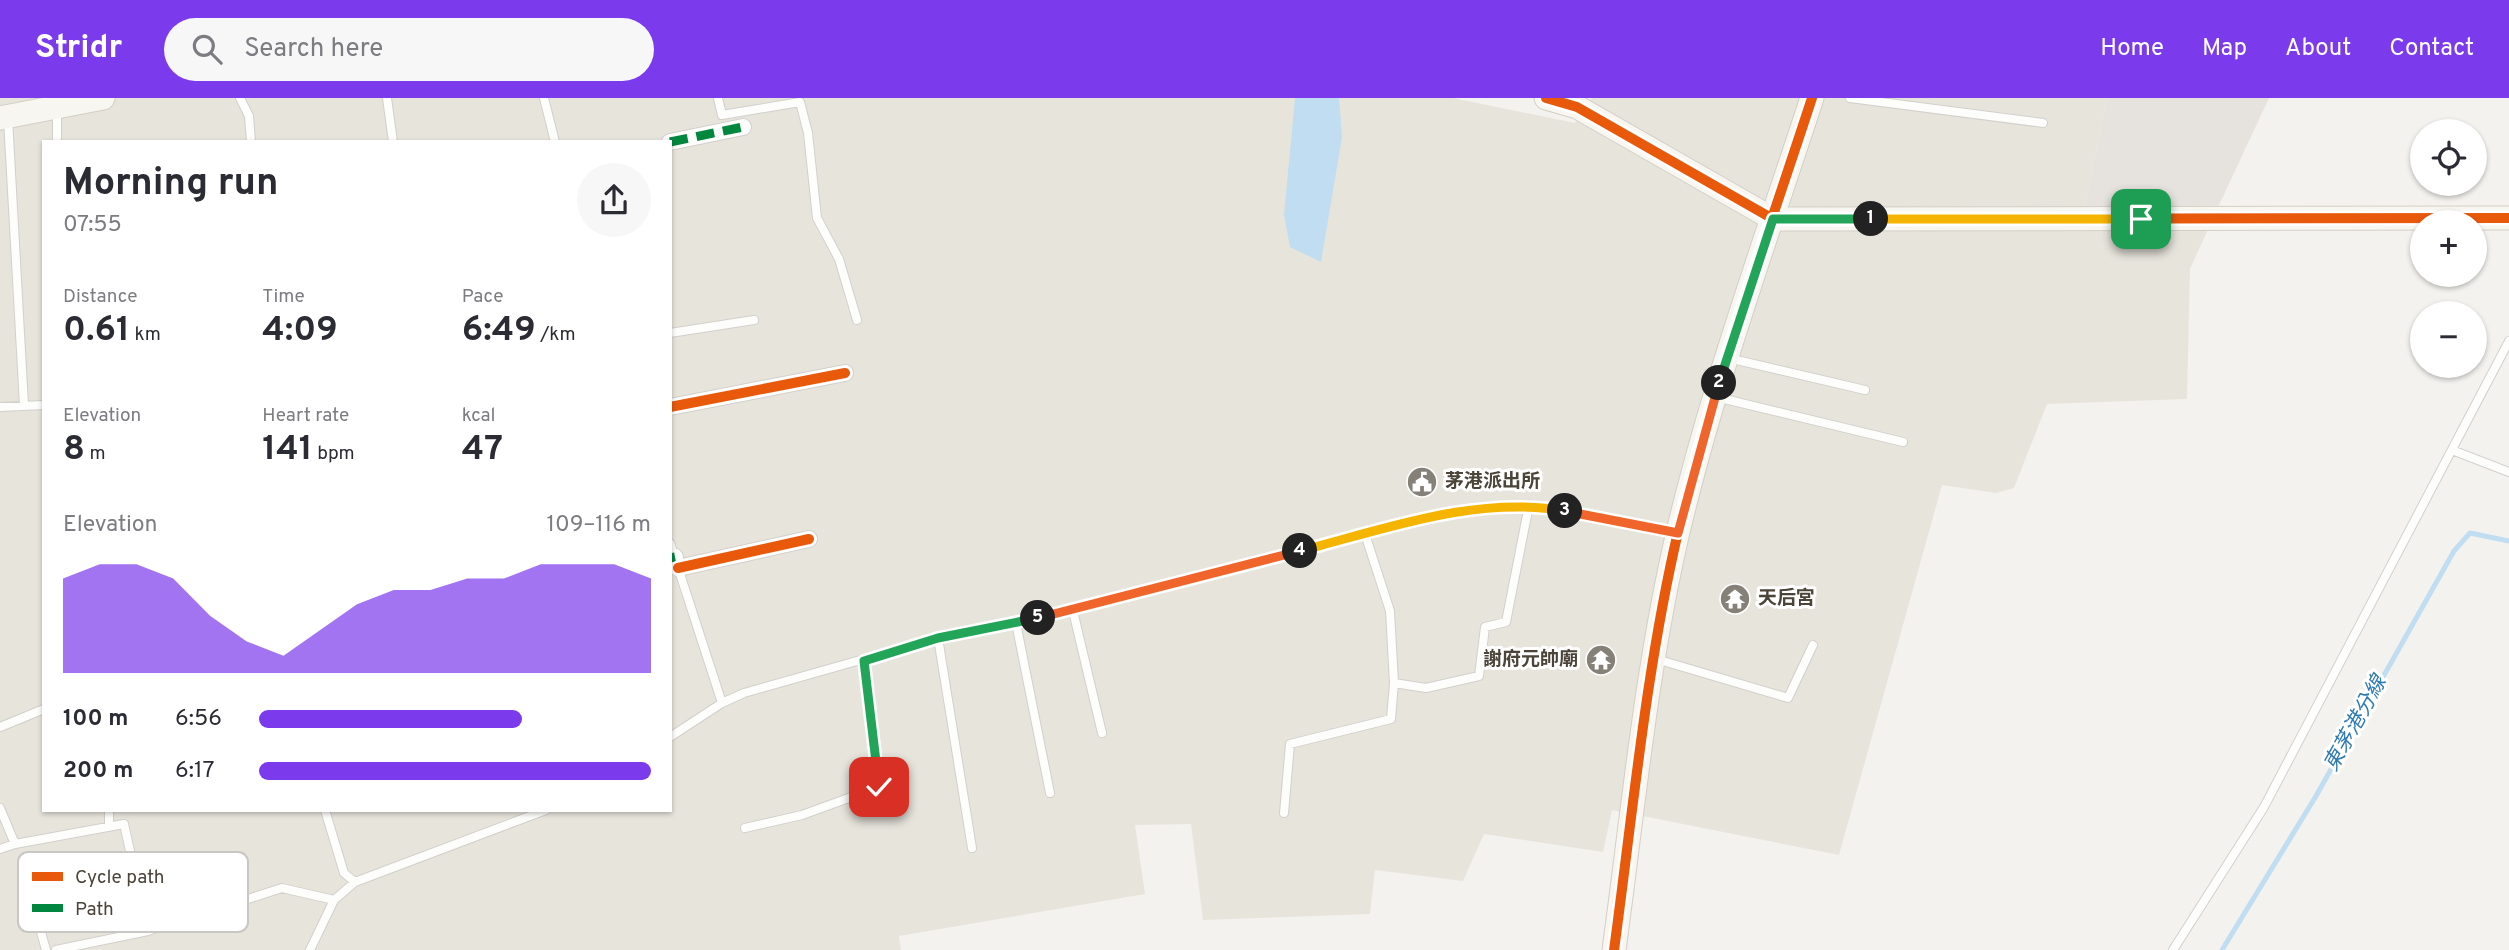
<!DOCTYPE html>
<meta charset="utf-8">
<style>
:root{--surface:#fff;--page:#f7f7f7;--text:#2b2b33;--muted:#7c7c81;--accent:#7c3aed}
body{margin:0;font-family:Overpass,"Noto Sans TC",sans-serif;background:var(--page);color:var(--text);height:100vh;display:flex;flex-direction:column;font-size:26px;white-space:nowrap}
*{box-sizing:border-box;margin:0}
p{font-size:23px;color:var(--muted)}
.icon{flex:none;width:38px;height:38px;fill:none;stroke:currentColor;stroke-width:2;stroke-linecap:round;stroke-linejoin:round}
.map{position:relative;flex:1;overflow:hidden}
.side{position:absolute;left:42px;top:42px;width:630px;height:672px;display:flex;flex-direction:column;background:var(--surface);border-radius:0px;box-shadow:0 2px 5px #0004}
.side>*{flex:none}
.controls{position:absolute;left:2410px;top:21px;display:grid;gap:14px}
.controls a{display:grid;place-items:center;width:77px;height:77px;border-radius:50%;background:var(--surface);box-shadow:0 2px 5px #0004;font-size:35px}
.pin{position:absolute;display:grid;place-items:center;width:60px;height:60px;color:#fff;margin:-30px;border-radius:14px;box-shadow:0 4px 10px #0006}
.km{position:absolute;width:35px;height:35px;margin:-18px;border-radius:50%;background:#222;color:#fff;font-size:19px;line-height:35px;text-align:center}
.round{display:grid;place-items:center;flex:none;width:74px;height:74px;border-radius:37px;background:var(--page)}
.headline{display:flex;align-items:center;justify-content:space-between;height:119px;padding:0 21px}
h1{font-size:38px;font-weight:700;line-height:52px}
.stats{display:grid;grid-template-columns:repeat(3,1fr);gap:10px;height:119px;padding:7px 21px}
.stats div{display:grid;align-content:center}
.stats b{font-size:35px;font-weight:700}
.stats small{font-size:19px;font-weight:400}
.stats p{font-size:19px}
.chart{height:196px;padding:14px 21px}
.chart p{display:flex;justify-content:space-between}
.chart svg{width:100%;height:126px;margin-top:7px;fill:var(--accent);opacity:.7}
ul{padding:0 21px;list-style:none;font-size:23px}
li{display:grid;grid-template-columns:112px 84px 1fr;align-items:center;height:52px}
li i{height:18px;border-radius:9px;background:var(--accent)}
header{display:flex;align-items:center;gap:42px;box-sizing:border-box;height:98px;padding:0 35px;background:var(--accent);color:#fff}
header strong{font-size:33px}
nav{display:flex;gap:38px;margin-inline-start:auto;font-size:24px}
.search{width:490px;height:63px;background:var(--page);display:flex;align-items:center;gap:18px;box-sizing:border-box;padding:0 24px;border-radius:38px;color:var(--muted);font-size:26px}
.map>svg:first-child{display:block}
.residential{fill:#e7e4dc;fill-rule:evenodd}
.industrial{fill:#e6e2de}
.water{fill:#c0ddf1}
.lines{fill:none;stroke-linecap:round;stroke-linejoin:round}
.stream{stroke:#c0ddf1;stroke-width:5}
.lane-casing{stroke:#d2d0cb;stroke-width:10}
.street-casing{stroke:#d2d0cb;stroke-width:18}
.secondary-casing{stroke:#d3cfc5;stroke-width:25}
.lane{stroke:#fdfdfc;stroke-width:8}
.street{stroke:#fdfdfc;stroke-width:16}
.secondary{stroke:#f7f6f1;stroke-width:23}
.quiet{stroke:#00873e;stroke-width:9;stroke-dasharray:18 9;stroke-linecap:butt}
.cycleway-casing{stroke:#fff;stroke-width:15}
.cycleway{stroke:#e8590c;stroke-width:10}
.split-1-casing{stroke:#fff;stroke-width:14}
.split-2-casing{stroke:#fff;stroke-width:14}
.split-3-casing{stroke:#fff;stroke-width:14}
.split-4-casing{stroke:#fff;stroke-width:14}
.split-5-casing{stroke:#fff;stroke-width:14}
.split-6-casing{stroke:#fff;stroke-width:14}
.split-1{stroke:#f5b400;stroke-width:9}
.split-2{stroke:#22a559;stroke-width:9}
.split-3{stroke:#f0652b;stroke-width:9}
.split-4{stroke:#f5b400;stroke-width:9}
.split-5{stroke:#f0652b;stroke-width:9}
.split-6{stroke:#22a559;stroke-width:9}
.labels{text-anchor:middle;dominant-baseline:central;stroke-width:6;stroke-linejoin:round;paint-order:stroke}
.poi-label{font-size:19px;font-weight:bold;fill:#4b4439;stroke:#fff;text-anchor:start}
.water-label{font-size:21px;font-style:italic;fill:#2e7ab2;stroke:#fff}
.key{fill:#fff;stroke:#c9c7c4;stroke-width:2}
.key-label{font-size:19px;fill:#4b4439}
</style>
<header>
<strong>Stridr</strong>
<div class="search"><svg class="icon" aria-label="search" viewBox="0 0 24 24"><circle cx="10" cy="10" r="6"/><path d="M15 15l6 6"/></svg>Search here</div>
<nav><a>Home</a><a>Map</a><a>About</a><a>Contact</a></nav>
</header>
<div class="map">
<svg width="2509" height="852" viewBox="0 0 2509 852">
<rect width="100%" height="100%" fill="#f4f2ee"/>
<path class="residential" d="M 0,0 L 1453,0 L 1575,25 L 1592,0 L 2107,0 L 2084,112 L 2219,107 L 2190,171 L 2187,301 L 2047,306 L 2014,390 L 1996,395 L 1942,387 L 1839,757 L 1612,712 L 1603,754 L 1484,736 L 1463,783 L 1375,772 L 1370,816 L 1203,822 L 1191,726 L 1135,727 L 1145,796 L 899,838 L 901,852 L 0,852 ZM 44,44 L 670,44 L 670,712 L 44,712 Z"/>
<path class="industrial" d="M 2107,0 L 2269,0 L 2219,107 L 2084,112 Z"/>
<path class="water" d="M 1295,0 L 1339,0 L 1342,39 L 1321,164 L 1290,149 L 1284,117 Z"/>
<g class="lines">
<path class="stream" d="M 2222,852 L 2316,698 L 2454,453 L 2470,435 L 2509,443"/>
<g class="lane-casing">
<path id="lane" d="M 240,0 L 249,18 L 251,44
M 387,0 L 393,44
M 544,0 L 555,44
M 718,0 L 722,17 L 800,4 L 808,35 L 817,120 L 839,161 L 857,222
M 1850,0 L 2043,25
M 57,12 L 57,44
M 8,21 L 24,307
M 670,235 L 754,222
M 1728,260 L 1865,292
M 1716,299 L 1903,344
M 0,309 L 44,307
M 2452,352 L 2509,374
M 670,445 L 722,605
M 1073,513 L 1102,635
M 1016,525 L 1050,695
M 938,540 L 972,750
M 1656,561 L 1788,600 L 1813,547
M 1394,585 L 1426,590 L 1479,578 L 1485,529 L 1506,524 L 1529,407
M 0,629 L 44,611
M 670,639 L 722,605 L 744,595 L 938,540 L 1073,513 L 1365,436 L 1484,409 L 1529,407 L 1675,434
M 0,710 L 15,746 L 0,751
M 325,712 L 344,775 L 355,784
M 1284,715 L 1290,646 L 1391,621 L 1394,585 L 1390,513 L 1365,436
M 109,729 L 109,712
M 745,730 L 802,717 L 879,689 L 864,563
M 15,746 L 124,726 L 148,833
M 25,776 L 46,852
M 56,852 L 148,833 L 282,790 L 334,802 L 355,784 L 546,712
M 310,852 L 334,802
M 2173,852 L 2264,709 L 2509,243"/>
</g>
<g class="street-casing">
<path id="street" d="M 670,44 L 743,29
M 670,309 L 845,275
M 670,460 L 675,459
M 678,470 L 809,441"/>
</g>
<g class="secondary-casing">
<path id="secondary" d="M 1546,0 L 1577,9 L 1773,121 L 2509,120
M 0,20 L 103,0
M 1614,852 C 1633,713 1646,571 1678,434 C 1713,287 1765,144 1812,0"/>
</g>
<use href="#lane" class="lane"/>
<use href="#street" class="street"/>
<use href="#secondary" class="secondary"/>
<path class="quiet" d="M 670,44 L 743,29
M 670,460 L 675,459"/>
<g class="cycleway-casing">
<path id="cycleway" d="M 1546,0 L 1577,9 L 1773,121 L 2509,120
M 670,309 L 845,275
M 678,470 L 809,441
M 1614,852 C 1633,713 1646,571 1678,434 C 1713,287 1765,144 1812,0"/>
</g>
<use href="#cycleway" class="cycleway"/>
</g>
<g class="lines">
<g class="split-1-casing">
<path id="split-1" d="M 1871,121 L 2141,121"/>
</g>
<g class="split-2-casing">
<path id="split-2" d="M 1719,285 L 1773,121 L 1871,121"/>
</g>
<g class="split-3-casing">
<path id="split-3" d="M 1565,413 L 1678,435 L 1719,285"/>
</g>
<g class="split-4-casing">
<path id="split-4" d="M 1300,453 C 1385,431 1477,397 1565,413"/>
</g>
<g class="split-5-casing">
<path id="split-5" d="M 1038,520 L 1300,453"/>
</g>
<g class="split-6-casing">
<path id="split-6" d="M 879,689 L 864,563 L 938,540 L 1038,520"/>
</g>
<use href="#split-1" class="split-1"/>
<use href="#split-2" class="split-2"/>
<use href="#split-3" class="split-3"/>
<use href="#split-4" class="split-4"/>
<use href="#split-5" class="split-5"/>
<use href="#split-6" class="split-6"/>
</g>
<defs>
<g id="civic-disc" transform="scale(1.575)"><circle r="9.5" fill="#868178" stroke="#fff"/><path d="M-.6-6.5H3V-4.5H.6V-3L4-1V1h2V6H-6V1h2V-1L-.6-3ZM-1.2 2.5V6h2.4V2.5Z" fill="#fff"/></g>
<g id="temple-disc" transform="scale(1.575)"><circle r="9.5" fill="#868178" stroke="#fff"/><path d="M0-6L5-2H3V0L6.5 2.5H4V6H1.5V3h-3V6H-4V2.5H-6.5L-3 0V-2H-5Z" fill="#fff"/></g>
</defs>
<g fill-rule="evenodd">
<use href="#civic-disc" x="1422" y="384"/>
<use href="#temple-disc" x="1735" y="501"/>
<use href="#temple-disc" x="1601" y="562"/>
</g>
<g class="labels">
<g class="poi-label">
<text x="1445" y="384">茅港派出所</text>
<text x="1758" y="501">天后宮</text>
<text x="1578" y="562" text-anchor="end">謝府元帥廟</text>
</g>
<g class="water-label">
<text transform="translate(2356 626) rotate(-61)">東茅港分線</text>
</g>
</g>
<rect x="18" y="754" width="230" height="80" rx="10" class="key"/>
<rect x="32" y="774" width="31" height="9" fill="#e8590c"/>
<rect x="32" y="806" width="31" height="8" fill="#00873e"/>
<g class="key-label">
<text x="75" y="785">Cycle path</text>
<text x="75" y="817">Path</text>
</g>
</svg>
<div class="controls">
<a><svg class="icon" aria-label="locate" viewBox="0 0 24 24"><circle cx="12" cy="12" r="6"/><path d="M12 2v4M12 18v4M2 12h4M18 12h4"/></svg></a>
<a>+</a>
<a>−</a>
</div>
<div class="pin" style="left:2141px;top:121px;background:#1e9e55"><svg class="icon" aria-label="arrive" viewBox="0 0 24 24"><path d="M6 21V4h12l-3 4 3 4H6"/></svg></div>
<div class="pin" style="left:879px;top:689px;background:#d93025"><svg class="icon" aria-label="check" viewBox="0 0 24 24"><path d="M5 12l5 5 9-10"/></svg></div>
<b class="km" style="left:1871px;top:121px">1</b>
<b class="km" style="left:1719px;top:285px">2</b>
<b class="km" style="left:1565px;top:413px">3</b>
<b class="km" style="left:1300px;top:453px">4</b>
<b class="km" style="left:1038px;top:520px">5</b>
<section class="side">
<div class="headline"><div><h1>Morning run</h1><p>07:55</p></div><a class="round"><svg class="icon" aria-label="share" viewBox="0 0 24 24"><path d="M12 15V3M7 8l5-5 5 5M5 13v7h14v-7"/></svg></a></div>
<div class="stats">
<div><p>Distance</p><b>0.61<small> km</small></b></div>
<div><p>Time</p><b>4:09</b></div>
<div><p>Pace</p><b>6:49<small> /km</small></b></div>
</div>
<div class="stats">
<div><p>Elevation</p><b>8<small> m</small></b></div>
<div><p>Heart rate</p><b>141<small> bpm</small></b></div>
<div><p>kcal</p><b>47</b></div>
</div>
<div class="chart"><p><span>Elevation</span>109–116 m</p>
<svg viewBox="0 0 160 44" preserveAspectRatio="none"><path d="M0 44V11L10 6L20 6L30 11L40 24L50 33L60 38L70 29L80 20L90 15L100 15L110 11L120 11L130 6L140 6L150 6L160 11V44z"/></svg>
</div>
<ul>
<li><b>100 m</b>6:56<i style="width:67%"></i></li>
<li><b>200 m</b>6:17<i style="width:100%"></i></li>
</ul>
</section>
</div>
